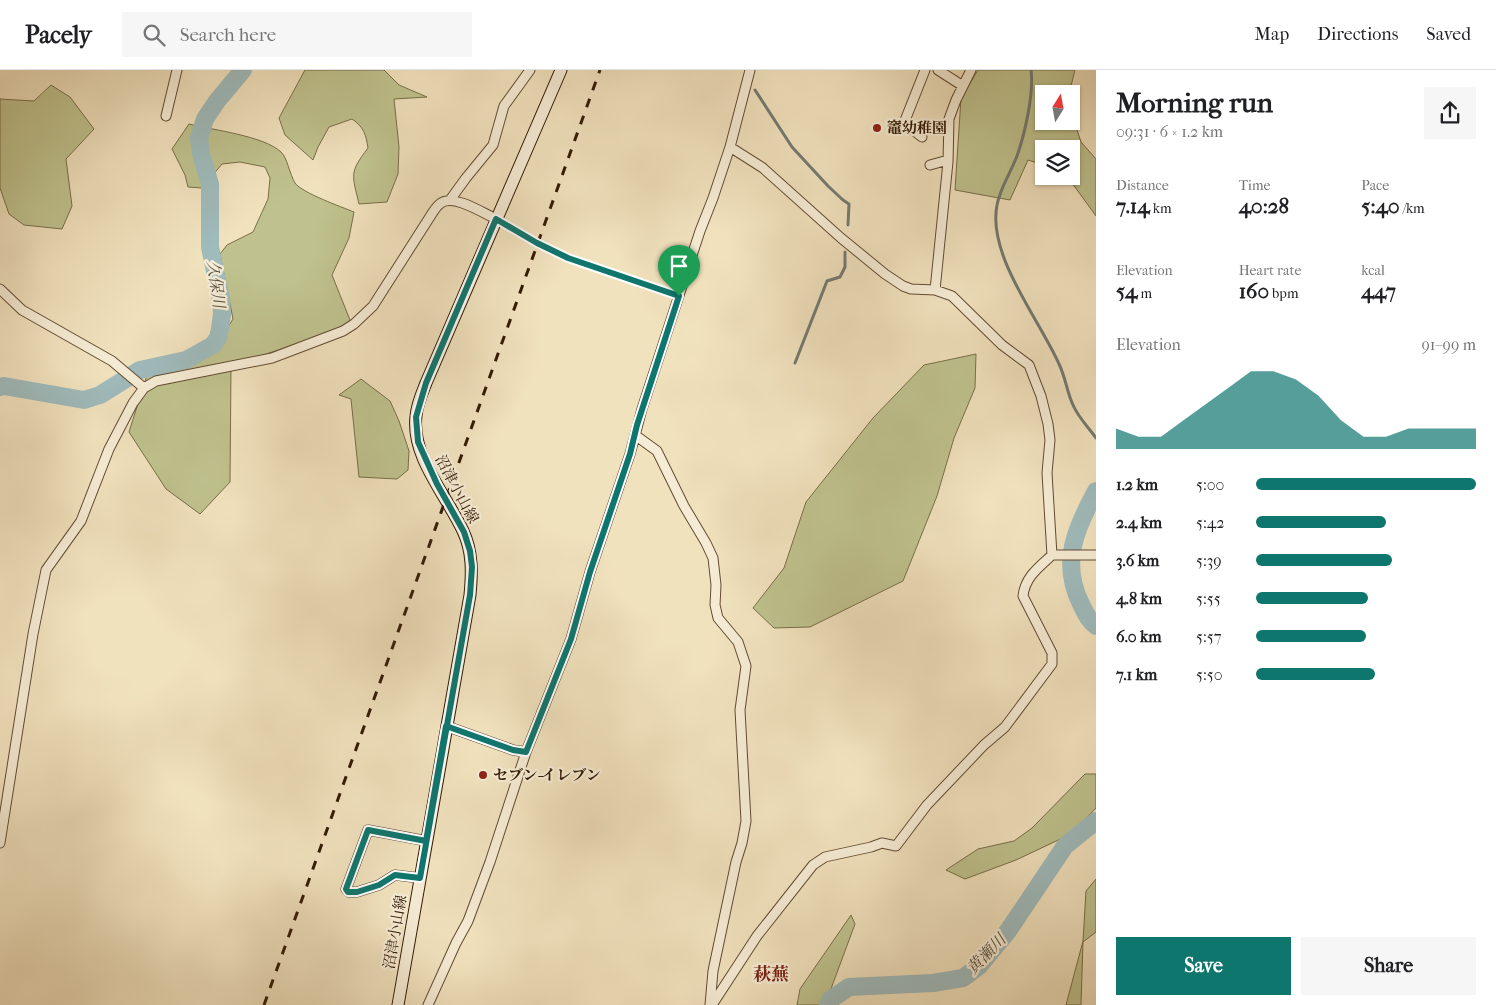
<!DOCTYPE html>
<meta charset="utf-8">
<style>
:root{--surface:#fff;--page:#f6f6f6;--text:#202124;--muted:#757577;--line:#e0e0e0;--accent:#0f766e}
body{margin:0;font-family:"IM FELL French Canon","Noto Serif JP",serif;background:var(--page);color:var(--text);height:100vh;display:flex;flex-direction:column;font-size:19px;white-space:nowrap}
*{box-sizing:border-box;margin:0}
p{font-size:16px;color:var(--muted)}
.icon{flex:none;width:28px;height:28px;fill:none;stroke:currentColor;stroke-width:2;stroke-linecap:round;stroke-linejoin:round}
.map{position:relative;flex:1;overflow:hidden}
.side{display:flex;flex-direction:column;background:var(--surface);width:400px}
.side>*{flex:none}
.needle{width:32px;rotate:11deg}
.tools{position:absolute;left:1035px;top:15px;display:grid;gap:10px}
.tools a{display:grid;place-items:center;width:45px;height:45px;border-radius:0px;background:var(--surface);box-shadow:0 1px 4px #0004;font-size:25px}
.pin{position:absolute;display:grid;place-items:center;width:42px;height:42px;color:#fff;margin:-51px -21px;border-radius:50% 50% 50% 0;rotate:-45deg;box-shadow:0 0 5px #0007}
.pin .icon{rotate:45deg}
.round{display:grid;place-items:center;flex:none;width:52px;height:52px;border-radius:0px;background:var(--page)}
.head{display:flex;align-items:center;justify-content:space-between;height:85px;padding:0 20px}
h1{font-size:28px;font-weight:700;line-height:38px}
.figures{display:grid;grid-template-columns:repeat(3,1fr);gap:8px;height:85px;padding:5px 20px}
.figures div{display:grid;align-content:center}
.figures b{font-size:21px;font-weight:700}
.figures small{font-size:14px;font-weight:400}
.figures p{font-size:14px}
.chart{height:140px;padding:10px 20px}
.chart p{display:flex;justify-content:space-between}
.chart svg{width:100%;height:90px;margin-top:5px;fill:var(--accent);opacity:.7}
.cta{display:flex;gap:10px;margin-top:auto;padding:10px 20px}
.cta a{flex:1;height:58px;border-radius:0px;background:var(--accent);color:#fff;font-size:20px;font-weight:700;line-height:58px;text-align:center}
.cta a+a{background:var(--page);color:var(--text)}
ul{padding:0 20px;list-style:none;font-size:16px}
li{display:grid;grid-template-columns:80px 60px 1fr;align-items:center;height:38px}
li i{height:12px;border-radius:6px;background:var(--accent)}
header{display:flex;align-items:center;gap:30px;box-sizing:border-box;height:70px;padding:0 25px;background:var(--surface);border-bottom:1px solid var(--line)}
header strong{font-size:24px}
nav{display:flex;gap:28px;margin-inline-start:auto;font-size:18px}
.search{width:350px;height:45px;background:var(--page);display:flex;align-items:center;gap:12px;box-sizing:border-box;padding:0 18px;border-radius:0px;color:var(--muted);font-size:19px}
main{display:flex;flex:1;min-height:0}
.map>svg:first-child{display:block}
.green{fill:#bfc28e;stroke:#796e49}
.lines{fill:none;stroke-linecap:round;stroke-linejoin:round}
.stream{stroke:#747a72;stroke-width:3}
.river{stroke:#9fbbbc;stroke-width:18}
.service-casing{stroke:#624b32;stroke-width:6}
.minor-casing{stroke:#624b32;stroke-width:11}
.secondary-casing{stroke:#331904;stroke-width:13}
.service{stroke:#f6ecd5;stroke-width:4.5}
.minor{stroke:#f6ecd5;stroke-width:9}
.secondary{stroke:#f6ecd5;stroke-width:11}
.rail{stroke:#331904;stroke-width:3;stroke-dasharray:9 9;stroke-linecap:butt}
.route-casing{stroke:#fff;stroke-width:10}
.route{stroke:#0f766e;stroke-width:6}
.poi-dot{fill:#8f2418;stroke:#f6ecd5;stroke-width:2}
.labels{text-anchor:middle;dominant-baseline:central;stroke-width:4.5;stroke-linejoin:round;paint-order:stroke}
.poi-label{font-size:15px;font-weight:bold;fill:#331904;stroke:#f6ecd5;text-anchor:start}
.street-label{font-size:15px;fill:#331904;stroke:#f6ecd5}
.water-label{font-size:16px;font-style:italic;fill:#595244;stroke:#f6ecd5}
.quarter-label{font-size:18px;font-weight:bold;fill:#7a1f14;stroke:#f6ecd5}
</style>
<header>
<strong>Pacely</strong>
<div class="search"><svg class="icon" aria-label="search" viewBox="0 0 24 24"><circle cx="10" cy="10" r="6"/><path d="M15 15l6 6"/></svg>Search here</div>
<nav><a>Map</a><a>Directions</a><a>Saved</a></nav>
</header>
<main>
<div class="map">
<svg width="1096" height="935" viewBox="0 0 1096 935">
<rect width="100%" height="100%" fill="#f1e2be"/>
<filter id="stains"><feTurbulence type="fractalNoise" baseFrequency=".004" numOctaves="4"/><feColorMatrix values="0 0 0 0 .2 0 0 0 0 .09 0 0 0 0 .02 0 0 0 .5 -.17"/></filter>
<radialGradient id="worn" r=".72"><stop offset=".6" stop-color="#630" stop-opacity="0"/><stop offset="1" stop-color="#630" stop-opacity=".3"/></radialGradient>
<path class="green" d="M 305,0 L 384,0 L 399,15 L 427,27 L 394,29 L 399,77 L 398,104 L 387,132 L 359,134 C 352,104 349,103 368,78 C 366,65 364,57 352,49 L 329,57 L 318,77 L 313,90 L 285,65 L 279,48 Z
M 978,0 L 1075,0 L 1069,24 L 1044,24 L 1044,51 L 1071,51 L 1071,42 L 1081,72 L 1096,89 L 1096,146 L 1067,106 L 1071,106 L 1071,79 L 1044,79 L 1044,95 L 1028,90 L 1010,130 L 955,120 L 961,28 Z
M 51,15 L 70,27 L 94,59 L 66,89 L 72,136 L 62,159 L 24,155 L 9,144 L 0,118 L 0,29 L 34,31 Z
M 189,54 C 213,60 264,66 281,82 C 287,87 290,105 295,113 C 302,123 342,137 354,142 L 349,168 L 332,205 L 352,255 L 231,296 L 230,412 L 200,444 L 166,419 L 129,362 L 147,305 L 219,271 L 233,249 L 220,184 L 227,175 L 253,162 L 268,129 L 270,108 L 265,97 L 240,92 L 222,94 L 202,118 L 188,117 L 185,105 L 172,79 Z
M 976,284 L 975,318 L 954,368 L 937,426 L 903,511 L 810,557 L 774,558 L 753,538 L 784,498 L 806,432 L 873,348 L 924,295 Z
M 361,309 L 390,331 L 399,351 L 409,381 L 408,400 L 397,409 L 359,407 L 351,329 L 339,325 Z
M 1085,704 L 1096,704 L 1096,738 L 1071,764 L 1016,790 L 965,809 L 946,800 L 978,779 L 1014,771 L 1032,758 Z
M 1096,809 L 1096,862 L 1083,872 L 1081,935 L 1066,935 L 1083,871 L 1086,821 Z
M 851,845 L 855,854 L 825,935 L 797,935 L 800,919 Z"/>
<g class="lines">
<path class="stream" d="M 1031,0 C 1034,24 1025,63 1017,86 C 1011,102 1000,118 997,135 C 987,185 1039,249 1059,294 C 1066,308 1067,324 1074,337 C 1079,348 1089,358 1096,368
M 755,20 L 792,77 L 828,116 L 843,130 L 849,134 L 848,155
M 795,293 L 827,211 L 840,207 L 845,197 L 845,182"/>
<path class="river" d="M 0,317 L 4,316 L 84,330 L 100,325 L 140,300 L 186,290 L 213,275 L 218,268 L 220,259 L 222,244 L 221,230 L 210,177 L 210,114 L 201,84 L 199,68 L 205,49 L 217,31 L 243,0
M 1096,421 C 1076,458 1060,492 1081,534 C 1085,542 1088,550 1096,556
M 828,935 L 830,930 L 849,917 L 933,913 L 963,908 L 979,896 L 1008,861 L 1065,776 L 1096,751"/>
<g class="service-casing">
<path id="service" d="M 497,150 L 537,173 L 568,188 L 678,226"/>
</g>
<g class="minor-casing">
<path id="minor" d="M 938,0 L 963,16
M 166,46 L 177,0
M 922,67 L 904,53 L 925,0
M 730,77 L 763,98 L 841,168 L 885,204 L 903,216 L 911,219 L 935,220 L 952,226 L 1002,275 L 1029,295 L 1041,326 L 1048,354 L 1050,370 L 1047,403 L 1052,485
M 930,95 L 948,90
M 450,130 L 466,108 L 493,75 L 504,36 L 530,0
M 0,219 L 22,240 L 112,291 L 144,318
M 935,220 L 948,92 L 949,49 L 956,30 L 971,0
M 635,365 L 657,381 L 684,436 L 706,473 L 713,488 L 716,515 L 715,535 L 718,548 L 738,572 L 746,596 L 740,640 L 746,751 L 742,773 L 736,792 L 713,901 L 710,935
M 446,656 L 513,680 L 526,682
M 0,773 L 33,564 L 46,500 L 81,451 L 109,379 L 133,333 L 144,318 L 156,311 L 272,288 L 343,261 L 354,254 L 373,236 L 433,142 C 435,139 438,135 441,133 C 454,124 483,143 496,149
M 420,808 L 395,805 L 379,815 L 357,822 L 349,822 L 346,819 L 368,760 L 427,771
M 428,935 L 456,873 L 468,851 L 490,792 L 526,682 L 571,569 L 590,502 L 630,384 L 642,339 L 700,161 L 713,128 L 730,77 L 750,0
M 712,935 L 757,866 L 813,795 L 825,787 L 871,777 L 882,773 L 896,776 L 927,735 L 984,675 L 1005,657 L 1052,594 L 1052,583 L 1023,526 C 1025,507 1039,497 1052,485 L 1096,485"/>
</g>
<g class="secondary-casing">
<path id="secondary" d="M 398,935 L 470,525 C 472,504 473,482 463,461 C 447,426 411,387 416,346 C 417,334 422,323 426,313 L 561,0"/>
</g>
<use href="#service" class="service"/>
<use href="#minor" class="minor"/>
<use href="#secondary" class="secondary"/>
<path class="rail" d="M 264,935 L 600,0"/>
</g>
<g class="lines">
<g class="route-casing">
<path id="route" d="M 679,226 L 568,188 L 537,173 L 496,149 L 426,313 L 416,347 L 418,372 L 437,414 L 464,462 L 470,481 L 472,497 L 470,525 L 420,808 L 395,805 L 379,815 L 357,822 L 348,822 L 346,819 L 368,760 L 426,771 L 446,656 L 513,680 L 526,682 L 571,569 L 590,502 L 630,384 L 637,355 L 679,226"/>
</g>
<use href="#route" class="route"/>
</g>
<g class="poi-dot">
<circle cx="877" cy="58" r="5"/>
<circle cx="483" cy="705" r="5"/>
</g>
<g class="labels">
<g class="poi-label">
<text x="887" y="58">竈幼稚園</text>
<text x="493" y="705">セブン-イレブン</text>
</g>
<g class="street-label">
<text transform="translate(457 419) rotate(62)">沼津小山線</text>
<text transform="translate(395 862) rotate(-80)">沼津小山線</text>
</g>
<g class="water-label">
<text transform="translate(216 214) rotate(82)">久保川</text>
<text transform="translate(986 884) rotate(-46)">黄瀬川</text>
</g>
<g class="quarter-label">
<text x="771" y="904">萩蕪</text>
</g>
</g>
<rect width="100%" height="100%" filter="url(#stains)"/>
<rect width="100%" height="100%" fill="url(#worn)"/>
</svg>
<div class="tools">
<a><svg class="needle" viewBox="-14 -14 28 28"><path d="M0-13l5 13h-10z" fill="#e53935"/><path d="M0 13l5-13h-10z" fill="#757577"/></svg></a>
<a><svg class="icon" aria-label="layers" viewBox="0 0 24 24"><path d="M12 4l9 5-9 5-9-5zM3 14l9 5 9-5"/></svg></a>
</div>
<div class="pin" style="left:679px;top:226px;background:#1e9e55"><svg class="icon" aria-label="arrive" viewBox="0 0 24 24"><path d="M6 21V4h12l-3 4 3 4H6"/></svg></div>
</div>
<section class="side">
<div class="head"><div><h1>Morning run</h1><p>09:31 · 6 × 1.2 km</p></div><a class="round"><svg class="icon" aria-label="share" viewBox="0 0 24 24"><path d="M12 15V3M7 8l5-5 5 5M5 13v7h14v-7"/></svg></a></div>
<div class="figures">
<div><p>Distance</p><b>7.14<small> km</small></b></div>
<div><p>Time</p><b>40:28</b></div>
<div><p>Pace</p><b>5:40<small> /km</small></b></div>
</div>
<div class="figures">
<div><p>Elevation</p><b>54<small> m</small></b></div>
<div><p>Heart rate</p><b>160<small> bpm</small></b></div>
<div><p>kcal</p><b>447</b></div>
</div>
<div class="chart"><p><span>Elevation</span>91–99 m</p>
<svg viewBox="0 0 160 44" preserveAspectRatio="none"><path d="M0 44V34L10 38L20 38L30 30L40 22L50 14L60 6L70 6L80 10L90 18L100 30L110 38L120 38L130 34L140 34L150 34L160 34V44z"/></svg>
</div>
<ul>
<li><b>1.2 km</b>5:00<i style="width:100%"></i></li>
<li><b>2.4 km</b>5:42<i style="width:59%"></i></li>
<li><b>3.6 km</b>5:39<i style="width:62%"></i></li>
<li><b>4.8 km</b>5:55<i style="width:51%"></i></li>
<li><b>6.0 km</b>5:57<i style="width:50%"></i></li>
<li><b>7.1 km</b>5:50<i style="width:54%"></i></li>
</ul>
<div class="cta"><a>Save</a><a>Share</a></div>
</section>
</main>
